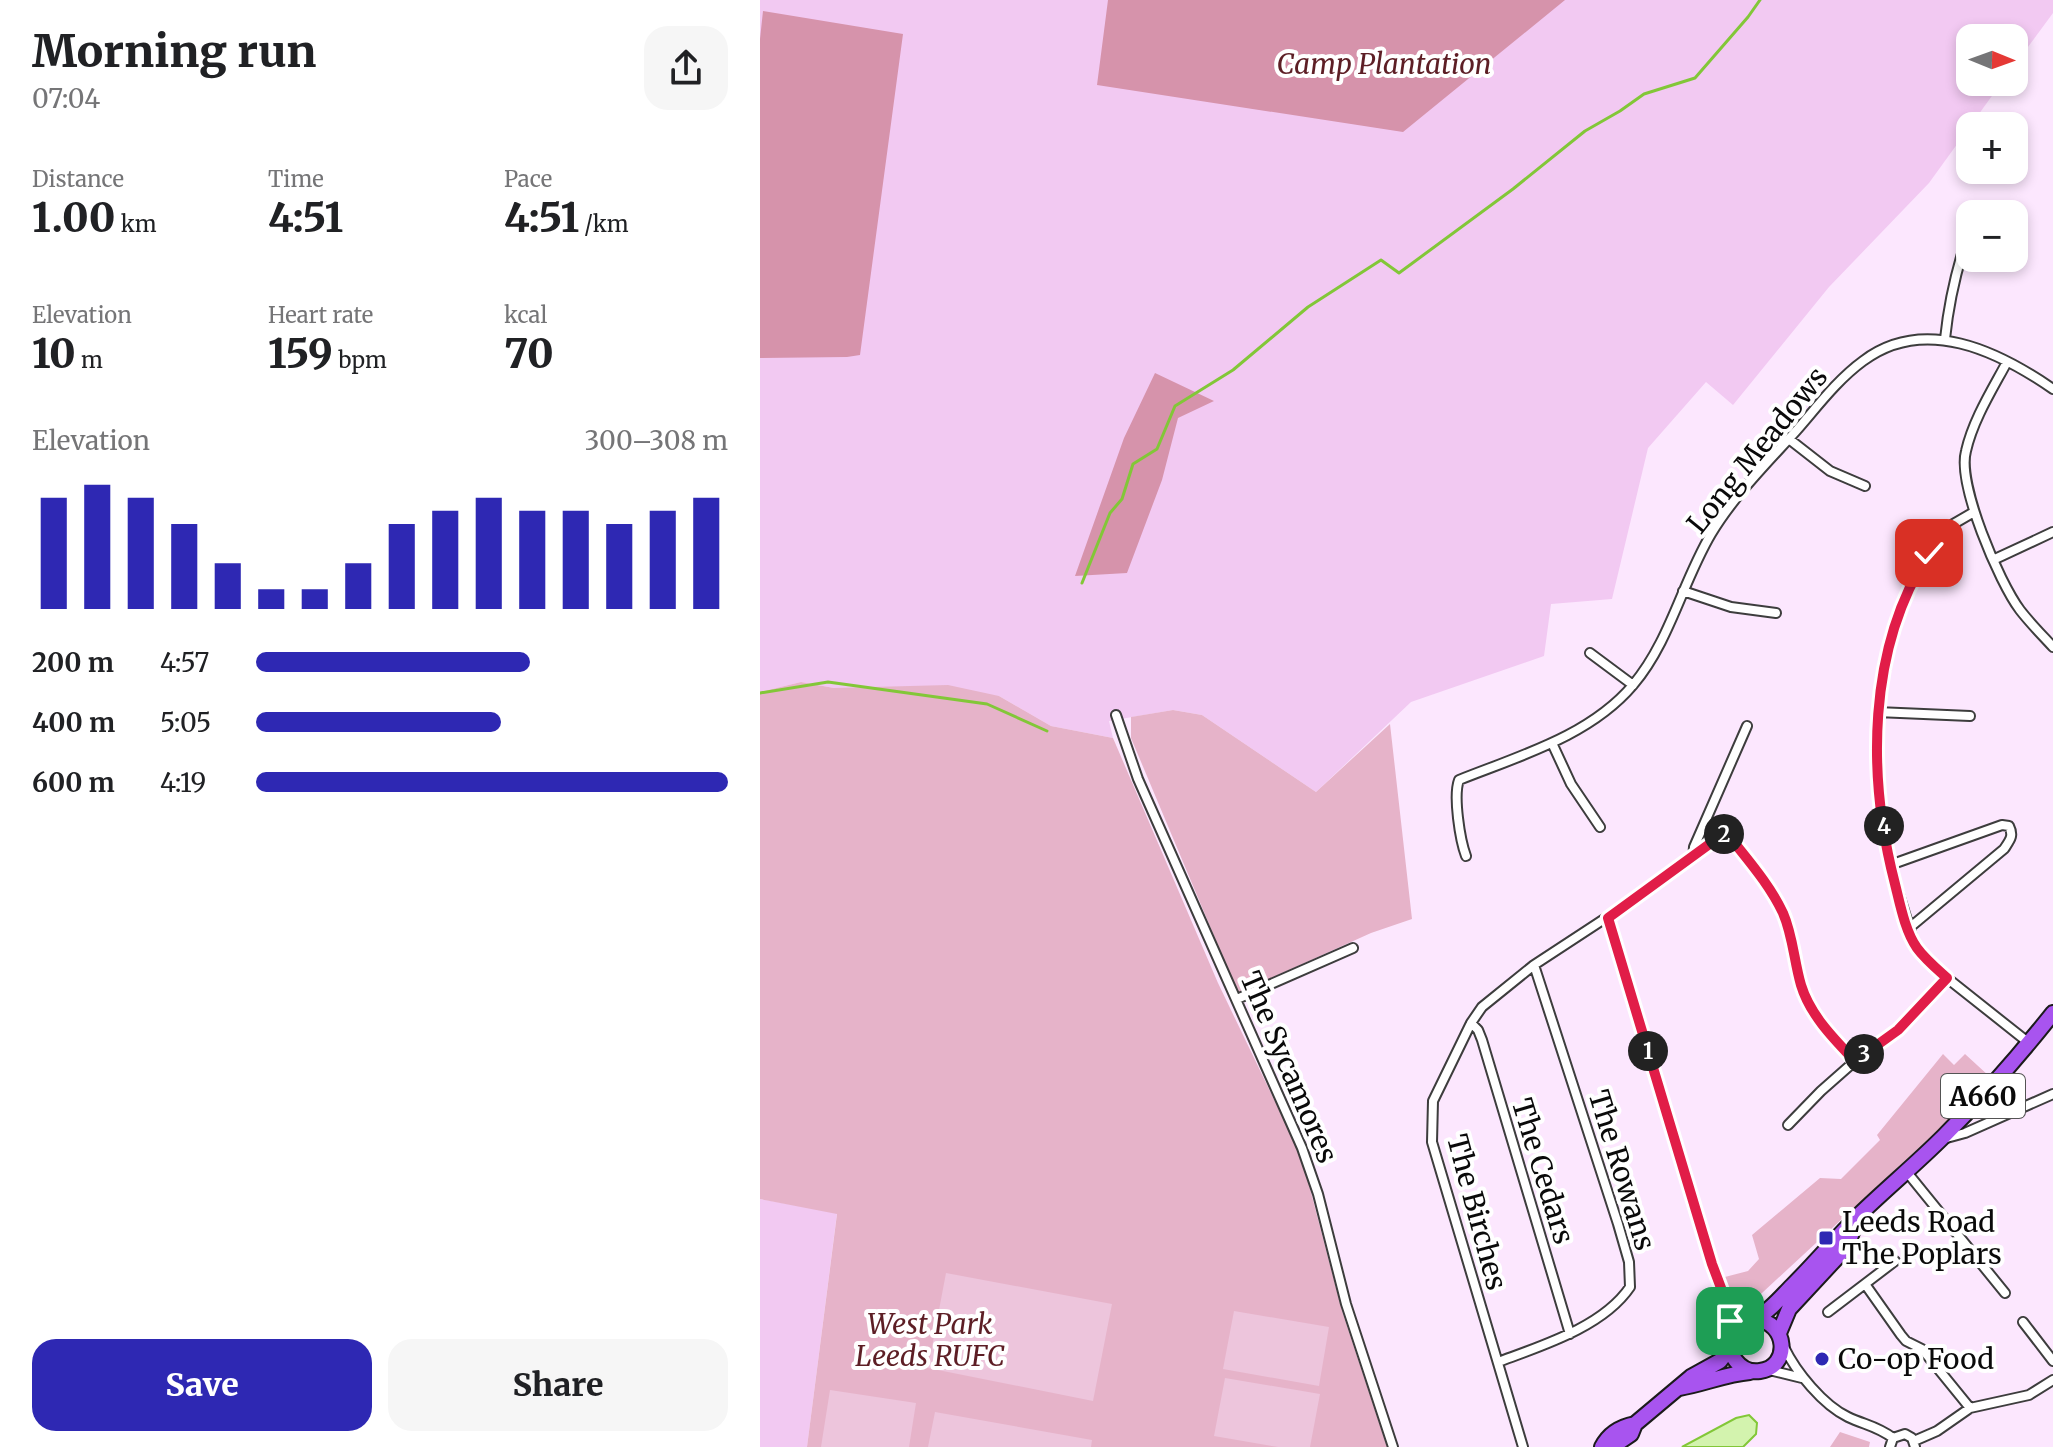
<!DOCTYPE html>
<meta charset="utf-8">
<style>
:root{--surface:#fff;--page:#f6f6f6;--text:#202124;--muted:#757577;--accent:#2e28b3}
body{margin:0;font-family:Merriweather,serif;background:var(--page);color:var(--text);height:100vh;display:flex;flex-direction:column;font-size:30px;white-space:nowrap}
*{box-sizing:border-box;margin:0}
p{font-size:26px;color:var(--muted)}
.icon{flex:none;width:44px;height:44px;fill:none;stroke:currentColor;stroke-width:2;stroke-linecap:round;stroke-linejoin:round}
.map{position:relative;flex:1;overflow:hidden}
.side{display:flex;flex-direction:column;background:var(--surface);width:760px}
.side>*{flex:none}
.needle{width:52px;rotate:91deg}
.tools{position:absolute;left:1196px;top:24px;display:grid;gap:16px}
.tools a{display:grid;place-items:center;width:72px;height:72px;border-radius:16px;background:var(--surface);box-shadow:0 4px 12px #0003;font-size:40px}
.pin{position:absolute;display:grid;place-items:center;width:68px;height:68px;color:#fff;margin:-34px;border-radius:16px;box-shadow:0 4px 12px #0006}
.km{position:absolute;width:40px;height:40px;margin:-20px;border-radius:50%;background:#222;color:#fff;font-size:22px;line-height:40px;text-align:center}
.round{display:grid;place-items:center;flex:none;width:84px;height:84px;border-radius:24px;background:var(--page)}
.head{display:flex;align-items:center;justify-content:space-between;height:136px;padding:0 32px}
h1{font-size:44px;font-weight:800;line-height:60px}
.metrics{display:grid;grid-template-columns:repeat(3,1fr);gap:12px;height:136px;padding:8px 32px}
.metrics div{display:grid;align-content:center}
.metrics b{font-size:40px;font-weight:800}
.metrics small{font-size:22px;font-weight:400}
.metrics p{font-size:22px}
.chart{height:224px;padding:16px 32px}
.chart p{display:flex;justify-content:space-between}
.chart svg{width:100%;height:144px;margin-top:8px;stroke:var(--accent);stroke-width:6}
.action{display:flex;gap:16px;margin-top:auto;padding:16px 32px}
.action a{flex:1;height:92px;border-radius:24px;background:var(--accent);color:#fff;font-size:32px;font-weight:800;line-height:92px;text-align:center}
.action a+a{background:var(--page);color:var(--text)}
ul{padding:0 32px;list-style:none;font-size:26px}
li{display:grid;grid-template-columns:128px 96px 1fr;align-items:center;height:60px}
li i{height:20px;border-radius:10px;background:var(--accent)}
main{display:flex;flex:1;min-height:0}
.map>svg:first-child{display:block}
.farmland{fill:#f2c9f2}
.green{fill:#e6b3c9}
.forest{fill:#d693ab}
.pitch{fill:#edc5dc}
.water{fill:#d3f3ae;stroke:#82c738;stroke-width:2}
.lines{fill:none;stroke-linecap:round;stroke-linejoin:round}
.stream{stroke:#82c738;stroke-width:3}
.street-casing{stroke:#3d3d3d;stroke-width:12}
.highway-casing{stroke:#1b1b1b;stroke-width:18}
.street{stroke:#fff;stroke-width:8}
.highway{stroke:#a854ef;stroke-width:14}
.route-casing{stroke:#fff;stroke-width:16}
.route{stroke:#e11d48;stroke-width:10}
.poi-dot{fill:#2e28b3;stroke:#fff;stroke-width:3}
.labels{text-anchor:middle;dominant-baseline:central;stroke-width:8;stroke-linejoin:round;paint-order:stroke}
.shield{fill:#fff;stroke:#545454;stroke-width:2}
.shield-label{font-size:26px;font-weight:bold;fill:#0a0a0a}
.park-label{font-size:28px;font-style:italic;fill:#5d1e25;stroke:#fff}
.street-label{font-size:28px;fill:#0a0a0a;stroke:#fff}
.poi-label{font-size:28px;fill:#0a0a0a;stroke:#fff;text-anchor:start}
</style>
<main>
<section class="side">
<div class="head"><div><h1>Morning run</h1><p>07:04</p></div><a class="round"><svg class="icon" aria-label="share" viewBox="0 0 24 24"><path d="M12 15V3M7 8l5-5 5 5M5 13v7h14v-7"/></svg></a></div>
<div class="metrics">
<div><p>Distance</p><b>1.00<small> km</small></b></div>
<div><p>Time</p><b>4:51</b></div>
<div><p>Pace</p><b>4:51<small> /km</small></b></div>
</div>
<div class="metrics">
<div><p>Elevation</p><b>10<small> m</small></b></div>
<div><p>Heart rate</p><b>159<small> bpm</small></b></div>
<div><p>kcal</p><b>70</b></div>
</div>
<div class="chart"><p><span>Elevation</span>300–308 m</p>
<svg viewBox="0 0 160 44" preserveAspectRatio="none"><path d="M5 44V10M15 44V6M25 44V10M35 44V18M45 44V30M55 44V38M65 44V38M75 44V30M85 44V18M95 44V14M105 44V10M115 44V14M125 44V14M135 44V18M145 44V14M155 44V10"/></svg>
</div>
<ul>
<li><b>200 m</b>4:57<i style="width:58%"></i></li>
<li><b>400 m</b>5:05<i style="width:52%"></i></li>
<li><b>600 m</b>4:19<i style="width:100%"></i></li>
</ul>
<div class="action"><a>Save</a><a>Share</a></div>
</section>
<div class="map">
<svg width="1293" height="1447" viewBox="0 0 1293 1447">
<rect width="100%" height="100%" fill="#fce7fe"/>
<path class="farmland" d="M 0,0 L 1293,0 L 1293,13 L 1254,66 L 1254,38 L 1210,38 L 1210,82 L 1242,82 L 1169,183 L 1069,287 L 973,405 L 946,382 L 888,448 L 852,599 L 791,604 L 784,656 L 651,702 L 556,792 L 442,715 L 413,710 L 349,721 L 353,738 L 291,726 L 239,696 L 74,688 L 41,682 L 0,692 Z
M 0,1199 L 77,1213 L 47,1447 L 0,1447 Z"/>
<path class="green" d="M 41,682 L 74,688 L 188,685 L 239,696 L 291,726 L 353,738 L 458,983 L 533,1139 L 548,1181 L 582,1311 L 627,1447 L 47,1447 L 77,1214 L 0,1199 L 0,692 Z
M 413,710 L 442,715 L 556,792 L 630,724 L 652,919 L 611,933 L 478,993 L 371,738 L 371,717 Z
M 1183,1054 L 1194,1065 L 1205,1054 L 1229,1076 L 1191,1118 L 988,1306 L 978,1310 L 972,1307 L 961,1278 L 988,1271 L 999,1259 L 992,1235 L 1060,1178 L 1081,1179 L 1120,1140 L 1117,1135 Z
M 1249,1084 L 1254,1094 L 1264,1100 L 1221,1119 L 1219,1116 Z
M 1080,1432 L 1110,1442 L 1109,1447 L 1070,1447 Z"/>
<path class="forest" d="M 348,0 L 805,0 L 643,132 L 337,85 Z
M 3,11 L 143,34 L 100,355 L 87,357 L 0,358 L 0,39 Z
M 395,373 L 454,401 L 418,418 L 402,480 L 367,573 L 315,576 L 364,438 Z"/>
<path class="pitch" d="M 186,1273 L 352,1304 L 333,1401 L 168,1368 Z
M 474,1311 L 569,1327 L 559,1386 L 463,1369 Z
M 465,1378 L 560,1394 L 550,1447 L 518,1447 L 454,1436 Z
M 70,1390 L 156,1403 L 149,1447 L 61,1447 Z
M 175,1412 L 332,1440 L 331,1447 L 168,1447 Z"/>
<path class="water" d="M 989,1415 L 997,1423 L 996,1434 L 983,1447 L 922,1447 L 976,1418 Z"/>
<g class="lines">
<path class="stream" d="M 322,583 L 350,513 L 362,499 L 373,464 L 397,449 L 415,406 L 473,370 L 548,307 L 621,260 L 639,273 L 753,189 L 825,131 L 860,111 L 884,94 L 935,78 L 988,17 L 1000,0
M 0,693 L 68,682 L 227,704 L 287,731"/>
<g class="street-casing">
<path id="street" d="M 1185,339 C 1189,300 1197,266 1210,229
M 1247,362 C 1232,390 1213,420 1206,451 C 1197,484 1239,582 1260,610 C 1270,623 1282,635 1293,647
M 1029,439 L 1070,471 L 1105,486
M 1214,512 L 1183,530 L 1160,567 L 1133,629 L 1117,712 L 1119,788 L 1130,865 L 1155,946 L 1187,978 L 1269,1043
M 1235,559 L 1293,532
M 923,591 L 971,607 L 1016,613
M 830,653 L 873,685
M 1117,712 L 1210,716
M 356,715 L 378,779 L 542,1148 L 558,1194 L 586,1304 L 633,1447
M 792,743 L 811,784 L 840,827
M 706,856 C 700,840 693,796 699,780 C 759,756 830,736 873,685 C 910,641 922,583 951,534 C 973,497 1007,463 1036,431 C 1057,407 1077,380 1103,361 C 1164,315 1238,351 1293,389
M 933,858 L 934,847 L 987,726
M 1130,865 L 1242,825 L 1249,826 C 1254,836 1250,840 1244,849 L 1148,929
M 848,918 L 952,1264 L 969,1309 L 970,1334
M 477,999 L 593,948
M 711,1023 L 718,1030 L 722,1040 L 810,1334
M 1028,1125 L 1061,1091 L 1095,1061 L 1138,1030 L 1187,978
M 1183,1139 L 1205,1133 L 1293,1094
M 1146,1171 L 1245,1293
M 1105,1284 L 1141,1335 L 1146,1341 L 1162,1349 L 1210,1408
M 1068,1312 L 1135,1261
M 1263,1322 L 1293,1361
M 1024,1347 C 1036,1372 1063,1405 1088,1417 C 1105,1425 1117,1426 1133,1438
M 738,1362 C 781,1346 843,1327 870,1287 L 869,1262 L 858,1224 L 774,965
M 1009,1370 L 1042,1378
M 1154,1441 L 1177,1431 L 1210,1408 L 1269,1395 L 1293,1380
M 763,1447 L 672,1142 L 673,1101 L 711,1023 L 722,1007 L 774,965 L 890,889 L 966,832 C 986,858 1010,883 1023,913 C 1033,936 1034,961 1041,985 C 1050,1015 1074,1039 1095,1061
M 1130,1447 L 1133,1438 L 1145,1434 L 1152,1438 L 1155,1447"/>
</g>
<g class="highway-casing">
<path id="highway" d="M 995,1319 C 1028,1322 1031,1367 1000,1371 C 980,1374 965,1353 972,1335 C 977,1323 986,1323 996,1318 C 1009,1312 1022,1296 1032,1286 C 1055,1263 1076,1238 1099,1215 C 1127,1188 1157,1163 1184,1136 C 1223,1097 1259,1056 1293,1013
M 1019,1333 L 1029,1309 L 1082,1252 L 1089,1241 L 1096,1221
M 919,1388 C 944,1384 965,1374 990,1372
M 842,1447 C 849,1433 860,1427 875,1424
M 852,1447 L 871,1434 L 875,1424 L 931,1377 L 960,1361 L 970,1348"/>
</g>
<use href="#street" class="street"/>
<use href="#highway" class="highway"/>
</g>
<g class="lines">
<g class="route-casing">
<path id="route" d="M 970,1321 L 969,1309 L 952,1264 L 848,918 L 966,832 C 986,858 1009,883 1023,913 C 1033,936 1034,961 1041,985 C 1050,1015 1074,1039 1095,1061 L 1138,1030 L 1187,978 C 1177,969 1165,959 1157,948 C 1145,931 1140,904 1135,884 C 1107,776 1107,649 1169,553"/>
</g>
<use href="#route" class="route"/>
</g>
<g class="poi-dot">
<rect x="1058" y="1230" width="16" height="16" rx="4"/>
<circle cx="1062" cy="1359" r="8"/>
</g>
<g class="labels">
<rect class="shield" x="1181" y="1074" width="84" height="44" rx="6"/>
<g class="shield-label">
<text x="1223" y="1096">A660</text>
</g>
<g class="park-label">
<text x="624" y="64">Camp Plantation</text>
<text x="170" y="1324">West Park<tspan x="170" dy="32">Leeds RUFC</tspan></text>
</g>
<g class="street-label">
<text transform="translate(997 450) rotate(-51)">Long Meadows</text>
<text transform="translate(529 1067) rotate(67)">The Sycamores</text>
<text transform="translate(862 1170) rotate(73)">The Rowans</text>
<text transform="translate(783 1171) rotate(73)">The Cedars</text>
<text transform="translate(717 1212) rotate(75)">The Birches</text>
</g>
<g class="poi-label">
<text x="1082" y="1222">Leeds Road<tspan x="1082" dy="32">The Poplars</tspan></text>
<text x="1078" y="1359">Co-op Food</text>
</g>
</g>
</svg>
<div class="tools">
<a><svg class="needle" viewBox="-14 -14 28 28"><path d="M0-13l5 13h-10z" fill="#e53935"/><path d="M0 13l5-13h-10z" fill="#757577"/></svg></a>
<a>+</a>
<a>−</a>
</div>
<div class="pin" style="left:970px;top:1321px;background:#1e9e55"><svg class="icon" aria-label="arrive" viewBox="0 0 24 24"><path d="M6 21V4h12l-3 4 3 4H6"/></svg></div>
<div class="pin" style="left:1169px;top:553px;background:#d93025"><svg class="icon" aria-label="check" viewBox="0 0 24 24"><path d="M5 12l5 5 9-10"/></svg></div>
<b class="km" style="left:888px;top:1051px">1</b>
<b class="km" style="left:964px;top:834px">2</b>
<b class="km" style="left:1104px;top:1054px">3</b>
<b class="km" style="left:1124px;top:826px">4</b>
</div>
</main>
